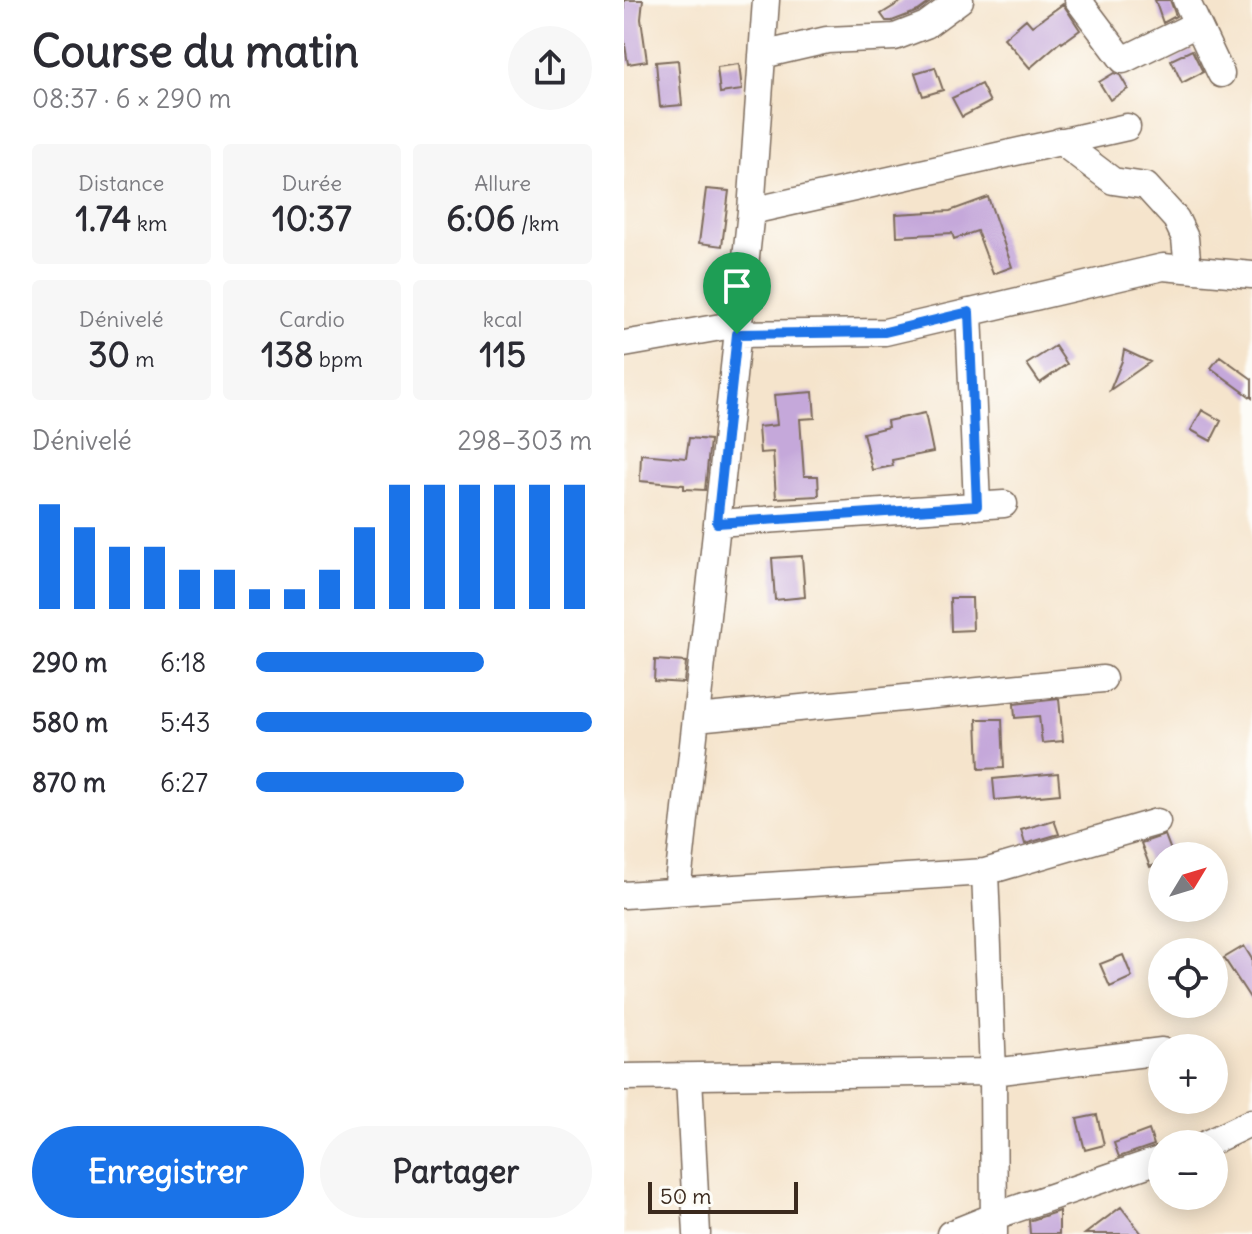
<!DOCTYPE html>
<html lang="fr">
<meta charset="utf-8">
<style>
:root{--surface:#fff;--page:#f7f7f7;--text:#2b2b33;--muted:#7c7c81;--accent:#1a73e8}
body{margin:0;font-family:Delius,sans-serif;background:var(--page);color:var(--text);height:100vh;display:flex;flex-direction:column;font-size:30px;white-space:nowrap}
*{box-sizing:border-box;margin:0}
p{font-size:26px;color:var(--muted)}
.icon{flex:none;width:44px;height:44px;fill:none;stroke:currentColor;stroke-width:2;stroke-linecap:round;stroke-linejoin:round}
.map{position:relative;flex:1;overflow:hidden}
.side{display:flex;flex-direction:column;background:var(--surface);width:624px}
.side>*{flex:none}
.needle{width:52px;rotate:52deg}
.controls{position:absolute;left:524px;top:842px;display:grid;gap:16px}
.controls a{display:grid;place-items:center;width:80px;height:80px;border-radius:50%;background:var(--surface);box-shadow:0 4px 20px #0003;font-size:40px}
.scale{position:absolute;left:24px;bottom:20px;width:150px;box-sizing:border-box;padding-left:8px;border:4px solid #3b2a1e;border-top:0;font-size:22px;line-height:28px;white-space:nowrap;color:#3b2a1e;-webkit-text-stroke:6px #fdfcf7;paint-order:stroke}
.pin{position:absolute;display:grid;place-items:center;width:68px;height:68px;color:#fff;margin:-82px -34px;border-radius:50% 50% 50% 0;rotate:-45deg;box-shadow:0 0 8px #0007}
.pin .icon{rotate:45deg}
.round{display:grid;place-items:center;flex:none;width:84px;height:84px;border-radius:42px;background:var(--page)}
.head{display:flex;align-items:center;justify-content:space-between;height:136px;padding:0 32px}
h1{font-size:44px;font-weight:700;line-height:60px}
.metrics{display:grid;grid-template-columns:repeat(3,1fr);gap:12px;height:136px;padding:8px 32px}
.metrics div{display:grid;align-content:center;border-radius:8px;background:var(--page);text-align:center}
.metrics b{font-size:34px;font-weight:700}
.metrics small{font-size:22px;font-weight:400}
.metrics p{font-size:22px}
.chart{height:224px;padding:16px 32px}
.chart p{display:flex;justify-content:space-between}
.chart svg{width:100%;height:144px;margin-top:8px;stroke:var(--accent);stroke-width:6}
.button{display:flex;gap:16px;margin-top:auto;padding:16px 32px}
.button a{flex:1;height:92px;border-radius:48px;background:var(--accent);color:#fff;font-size:32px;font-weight:700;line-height:92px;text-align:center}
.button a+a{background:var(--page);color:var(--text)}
ul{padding:0 32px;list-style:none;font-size:26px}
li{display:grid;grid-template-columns:128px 96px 1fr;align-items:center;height:60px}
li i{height:20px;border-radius:10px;background:var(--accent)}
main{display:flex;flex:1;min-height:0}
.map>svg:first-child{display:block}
.building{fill:#c5a8da}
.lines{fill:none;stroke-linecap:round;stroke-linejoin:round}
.minor-casing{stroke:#7c6b5b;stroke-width:29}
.minor{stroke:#fff;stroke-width:26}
.route-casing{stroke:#fff;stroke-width:16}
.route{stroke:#1a73e8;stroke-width:10}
</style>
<main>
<section class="side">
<div class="head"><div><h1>Course du matin</h1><p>08:37 · 6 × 290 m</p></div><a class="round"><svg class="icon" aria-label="share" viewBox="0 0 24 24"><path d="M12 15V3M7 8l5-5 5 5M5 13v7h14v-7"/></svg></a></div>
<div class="metrics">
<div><p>Distance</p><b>1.74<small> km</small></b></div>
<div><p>Durée</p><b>10:37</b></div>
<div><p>Allure</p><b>6:06<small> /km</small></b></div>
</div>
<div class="metrics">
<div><p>Dénivelé</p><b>30<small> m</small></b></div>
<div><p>Cardio</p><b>138<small> bpm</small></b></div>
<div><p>kcal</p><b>115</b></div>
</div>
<div class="chart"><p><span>Dénivelé</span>298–303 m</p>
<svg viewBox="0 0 160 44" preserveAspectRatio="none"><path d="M5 44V12M15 44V19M25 44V25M35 44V25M45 44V32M55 44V32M65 44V38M75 44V38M85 44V32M95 44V19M105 44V6M115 44V6M125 44V6M135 44V6M145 44V6M155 44V6"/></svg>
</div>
<ul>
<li><b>290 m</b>6:18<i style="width:68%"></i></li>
<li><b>580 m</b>5:43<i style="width:100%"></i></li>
<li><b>870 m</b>6:27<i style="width:62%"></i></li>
</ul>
<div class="button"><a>Enregistrer</a><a>Partager</a></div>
</section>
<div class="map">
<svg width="628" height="1234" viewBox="0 0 628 1234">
<rect width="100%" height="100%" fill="#fdfcf7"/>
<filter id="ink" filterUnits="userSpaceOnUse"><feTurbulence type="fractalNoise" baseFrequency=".0125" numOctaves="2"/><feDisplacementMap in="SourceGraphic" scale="16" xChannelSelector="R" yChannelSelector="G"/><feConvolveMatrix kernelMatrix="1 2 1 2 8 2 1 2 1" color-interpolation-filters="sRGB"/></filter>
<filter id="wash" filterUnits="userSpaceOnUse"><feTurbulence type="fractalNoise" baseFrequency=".006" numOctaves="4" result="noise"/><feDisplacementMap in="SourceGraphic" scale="32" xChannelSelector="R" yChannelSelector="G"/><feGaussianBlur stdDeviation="1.8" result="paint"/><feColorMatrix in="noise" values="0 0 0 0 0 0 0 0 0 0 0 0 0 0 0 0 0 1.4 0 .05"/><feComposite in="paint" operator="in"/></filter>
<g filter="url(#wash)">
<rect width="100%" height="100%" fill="#f5e4cc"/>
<g id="blocks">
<path class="building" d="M 0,0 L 19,0 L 17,19 L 23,61 L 4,64 L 0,39 Z
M 280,0 L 309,0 L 294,11 L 268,21 L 262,21 L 257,14 Z
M 531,0 L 546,0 L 552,16 L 539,23 Z
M 439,4 L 456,30 L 438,43 L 437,41 L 406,68 L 380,38 L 402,19 L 408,26 Z
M 568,50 L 579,72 L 558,83 L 547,60 Z
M 54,60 L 58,105 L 36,107 L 32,62 Z
M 115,64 L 118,90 L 96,93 L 93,67 Z
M 311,67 L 319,90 L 299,96 L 291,73 Z
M 490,73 L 496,75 L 504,89 L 486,100 L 475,82 Z
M 357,84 L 366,102 L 338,117 L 328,98 Z
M 82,189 L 105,191 L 98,246 L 75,243 Z
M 364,197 L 388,267 L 369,274 L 353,231 L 330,239 L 328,233 L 273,236 L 272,214 L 326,211 Z
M 431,346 L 443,364 L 416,383 L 403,364 Z
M 500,350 L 526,362 L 486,390 L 498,361 Z
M 596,356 L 628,379 L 628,398 L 587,368 Z
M 189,392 L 191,418 L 176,419 L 180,476 L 194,476 L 195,496 L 152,498 L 149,452 L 136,453 L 134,427 L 153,425 L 150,395 Z
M 578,410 L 597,421 L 587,441 L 567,430 Z
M 301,413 L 309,452 L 268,460 L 269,466 L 248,470 L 239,433 L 264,427 L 263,421 Z
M 65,438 L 86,440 L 81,490 L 60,489 L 60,485 L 16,481 L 17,454 L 62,458 Z
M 178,556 L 181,597 L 151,600 L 148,558 Z
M 326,598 L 348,598 L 349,630 L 327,631 Z
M 31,660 L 62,662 L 60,683 L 30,681 Z
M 435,699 L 439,741 L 418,743 L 415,716 L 391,718 L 390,704 Z
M 353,719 L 378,719 L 380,768 L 355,769 Z
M 434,773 L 436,794 L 371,800 L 369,779 Z
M 430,820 L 435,834 L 401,844 L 397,830 Z
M 541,835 L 549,856 L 538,856 L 538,862 L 526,867 L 517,843 Z
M 620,946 L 628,959 L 628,1001 L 600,958 Z
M 499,955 L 508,977 L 486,987 L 476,964 Z
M 473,1115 L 480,1145 L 461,1150 L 453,1119 Z
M 525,1130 L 530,1145 L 495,1157 L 490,1143 Z
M 497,1207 L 518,1234 L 461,1234 Z
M 435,1211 L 435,1234 L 406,1234 L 405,1221 Z"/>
</g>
</g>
<g filter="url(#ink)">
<use href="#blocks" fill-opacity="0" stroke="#7c6b5b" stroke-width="2"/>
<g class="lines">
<g class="minor-casing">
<path id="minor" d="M 454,0 L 499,60 L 573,24
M 562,0 L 597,74
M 138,55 L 203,40 L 271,37 L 302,25 L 336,0
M 436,141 L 489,181 L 522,186 L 552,219 L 561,238 L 564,269
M 127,211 L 503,127
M 345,312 L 353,506
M 113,334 L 261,332 L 539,267 L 628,275
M 0,344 L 114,324
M 93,523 L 380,504
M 72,718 L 479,679
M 361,872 L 369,1072 L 370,1234
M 53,892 L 127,211 L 142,0
M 0,895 L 361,872 L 533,822
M 0,1077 L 369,1072 L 538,1051
M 65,1077 L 73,1234
M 582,1144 L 628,1122
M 326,1234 L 371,1216 L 538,1159"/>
</g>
<use href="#minor" class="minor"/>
</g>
</g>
<g class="lines" filter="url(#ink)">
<g class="route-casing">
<path id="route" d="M 345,312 L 353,506 L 93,523 L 113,334 L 261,332 Z"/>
</g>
<use href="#route" class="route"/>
</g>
</svg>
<div class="controls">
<a><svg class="needle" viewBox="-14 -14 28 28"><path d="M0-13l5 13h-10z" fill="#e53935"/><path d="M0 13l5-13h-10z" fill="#7c7c81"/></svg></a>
<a><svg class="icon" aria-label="locate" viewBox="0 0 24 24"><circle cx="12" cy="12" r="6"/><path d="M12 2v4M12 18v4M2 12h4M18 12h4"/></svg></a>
<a>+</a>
<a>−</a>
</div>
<div class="scale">50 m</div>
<div class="pin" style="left:113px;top:334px;background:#1e9e55"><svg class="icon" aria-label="arrive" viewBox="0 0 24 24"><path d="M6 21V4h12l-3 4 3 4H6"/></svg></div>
</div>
</main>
